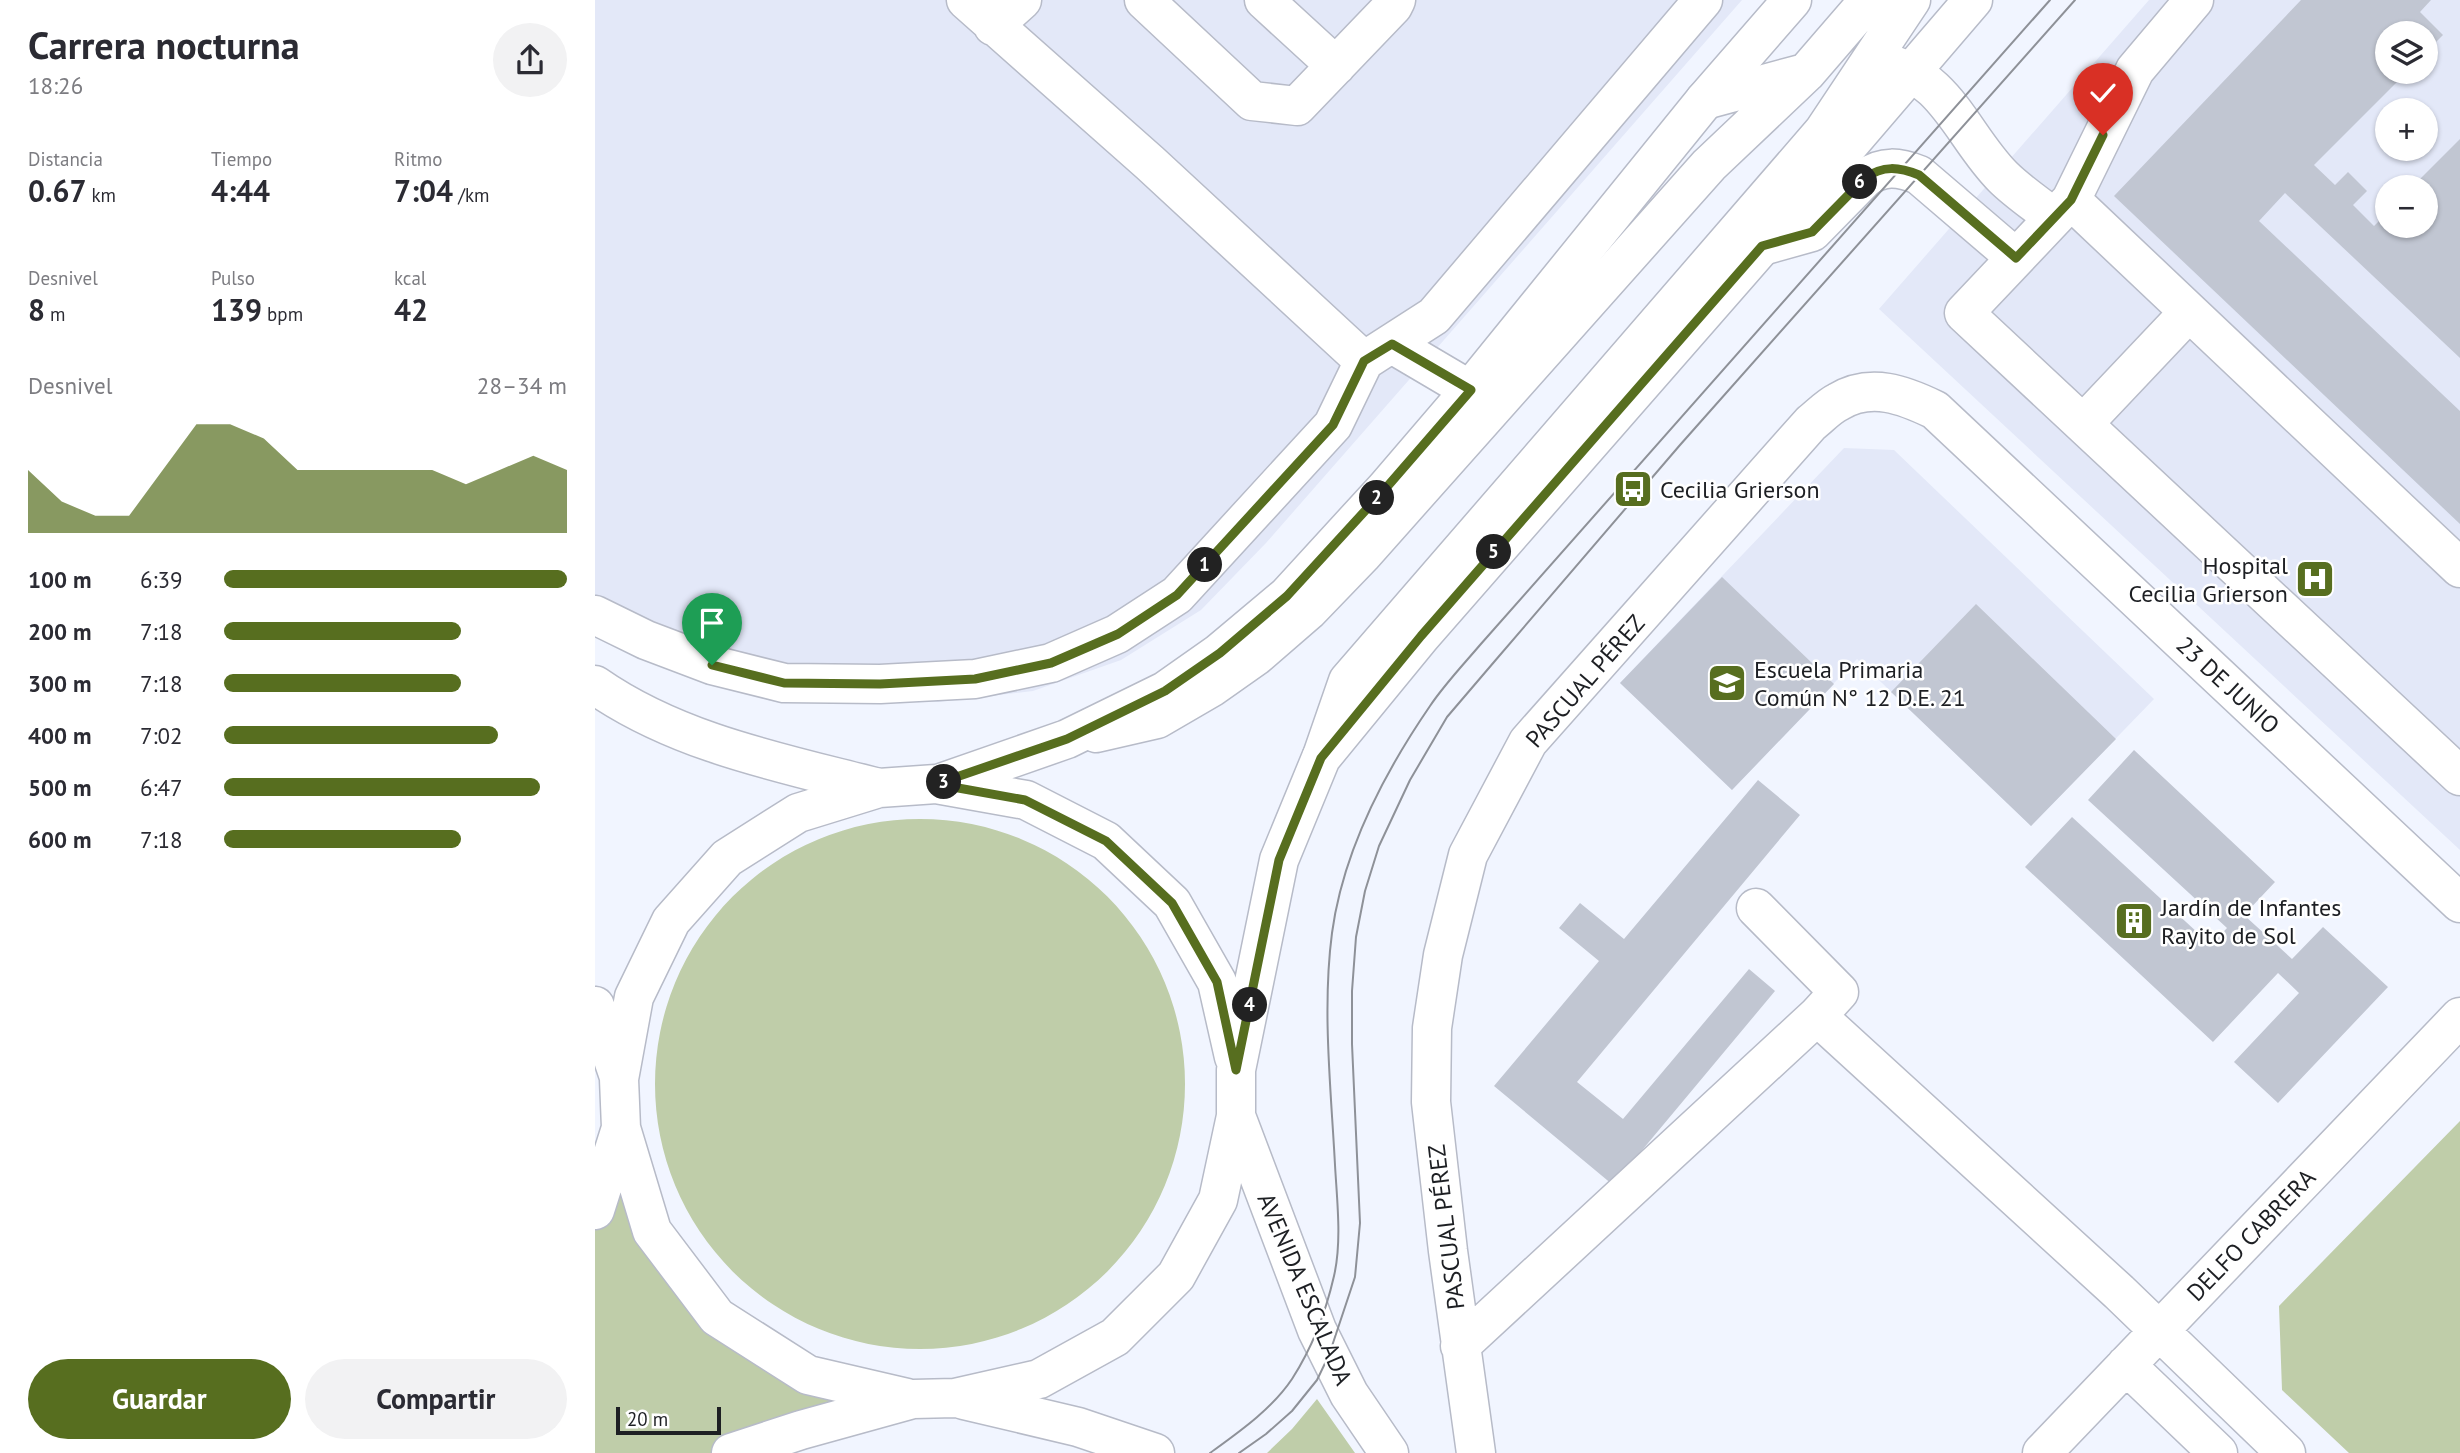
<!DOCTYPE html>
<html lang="es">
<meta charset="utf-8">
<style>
:root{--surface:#fff;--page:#f2f2f3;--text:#2b2b33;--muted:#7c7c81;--accent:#576e1f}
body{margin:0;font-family:"PT Sans",sans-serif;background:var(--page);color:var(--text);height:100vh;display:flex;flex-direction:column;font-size:26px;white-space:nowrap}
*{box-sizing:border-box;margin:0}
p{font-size:23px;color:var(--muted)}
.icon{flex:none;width:38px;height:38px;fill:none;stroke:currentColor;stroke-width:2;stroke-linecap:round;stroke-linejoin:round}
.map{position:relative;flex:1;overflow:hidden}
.panel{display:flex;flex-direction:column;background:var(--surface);width:595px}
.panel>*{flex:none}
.buttons{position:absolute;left:1780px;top:21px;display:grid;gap:14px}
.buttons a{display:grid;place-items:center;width:63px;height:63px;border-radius:50%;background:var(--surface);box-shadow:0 2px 5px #0004;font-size:35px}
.scale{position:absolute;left:21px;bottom:18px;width:105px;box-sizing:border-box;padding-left:7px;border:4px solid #1d1f23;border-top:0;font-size:19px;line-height:24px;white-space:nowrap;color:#1d1f23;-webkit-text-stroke:5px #fff;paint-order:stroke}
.pin{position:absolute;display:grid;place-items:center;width:60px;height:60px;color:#fff;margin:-72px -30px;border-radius:50% 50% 50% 0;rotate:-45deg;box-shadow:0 0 7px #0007}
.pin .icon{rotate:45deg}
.km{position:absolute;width:35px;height:35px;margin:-18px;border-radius:50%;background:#222;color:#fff;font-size:19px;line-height:35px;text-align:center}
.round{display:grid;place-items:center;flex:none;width:74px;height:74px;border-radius:37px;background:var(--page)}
.overview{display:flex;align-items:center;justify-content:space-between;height:119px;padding:0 28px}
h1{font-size:38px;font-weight:600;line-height:52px}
.stats{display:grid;grid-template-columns:repeat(3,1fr);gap:10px;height:119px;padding:7px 28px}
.stats div{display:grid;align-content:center}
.stats b{font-size:30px;font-weight:600}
.stats small{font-size:19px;font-weight:400}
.stats p{font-size:19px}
.chart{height:196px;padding:14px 28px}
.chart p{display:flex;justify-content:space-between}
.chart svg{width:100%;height:126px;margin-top:7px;fill:var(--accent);opacity:.7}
.cta{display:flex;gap:14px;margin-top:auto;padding:14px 28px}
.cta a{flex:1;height:80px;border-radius:42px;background:var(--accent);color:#fff;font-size:28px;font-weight:600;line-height:80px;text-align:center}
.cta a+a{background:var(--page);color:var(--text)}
ul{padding:0 28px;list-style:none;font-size:23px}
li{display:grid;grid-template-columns:112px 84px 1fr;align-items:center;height:52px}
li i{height:18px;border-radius:9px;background:var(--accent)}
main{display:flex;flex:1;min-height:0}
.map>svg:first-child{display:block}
.built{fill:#e3e8f8;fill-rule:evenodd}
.green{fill:#bfcda9}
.building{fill:#c1c6d2}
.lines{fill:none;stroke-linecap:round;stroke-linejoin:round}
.minor-casing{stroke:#b7bbc8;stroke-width:41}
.major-casing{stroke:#b7bbc8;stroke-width:41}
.minor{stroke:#fff;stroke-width:38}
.major{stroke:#fff;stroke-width:38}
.tram{stroke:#8e9198;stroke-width:2}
.route-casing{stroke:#fff;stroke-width:14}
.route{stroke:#576e1f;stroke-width:9}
.labels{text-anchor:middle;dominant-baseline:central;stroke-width:5;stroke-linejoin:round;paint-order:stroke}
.poi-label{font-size:24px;fill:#1d1f23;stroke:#fff;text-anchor:start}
.street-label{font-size:24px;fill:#1d1f23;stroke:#fff}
</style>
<main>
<section class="panel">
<div class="overview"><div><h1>Carrera nocturna</h1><p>18:26</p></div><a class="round"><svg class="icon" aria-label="share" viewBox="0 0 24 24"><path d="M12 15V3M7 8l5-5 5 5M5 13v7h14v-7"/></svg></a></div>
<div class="stats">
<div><p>Distancia</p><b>0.67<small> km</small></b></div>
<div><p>Tiempo</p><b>4:44</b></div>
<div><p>Ritmo</p><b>7:04<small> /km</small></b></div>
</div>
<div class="stats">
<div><p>Desnivel</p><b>8<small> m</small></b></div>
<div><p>Pulso</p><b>139<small> bpm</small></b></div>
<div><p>kcal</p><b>42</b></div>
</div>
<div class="chart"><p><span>Desnivel</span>28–34 m</p>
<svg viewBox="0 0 160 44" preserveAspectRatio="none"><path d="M0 44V22L10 33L20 38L30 38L40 22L50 6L60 6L70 11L80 22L90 22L100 22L110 22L120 22L130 27L140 22L150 17L160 22V44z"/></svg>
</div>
<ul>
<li><b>100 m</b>6:39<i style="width:100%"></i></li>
<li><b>200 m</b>7:18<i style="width:69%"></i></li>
<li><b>300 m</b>7:18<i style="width:69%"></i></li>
<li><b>400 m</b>7:02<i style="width:80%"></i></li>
<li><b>500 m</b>6:47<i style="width:92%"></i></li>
<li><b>600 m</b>7:18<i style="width:69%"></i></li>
</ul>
<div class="cta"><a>Guardar</a><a>Compartir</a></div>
</section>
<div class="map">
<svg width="1865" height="1453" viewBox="0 0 1865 1453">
<rect width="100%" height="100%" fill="#f1f5ff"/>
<path class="built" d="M 0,0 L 1147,0 L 671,543 L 606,610 L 526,660 L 438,691 L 343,702 L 262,698 L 0,628 Z
M 1554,0 L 1865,0 L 1865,850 L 1284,309 ZM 1792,33 L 1830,33 L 1830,72 L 1792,72 ZM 1792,110 L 1830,110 L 1830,149 L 1792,149 ZM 1792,187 L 1830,187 L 1830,226 L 1792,226 Z
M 1249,448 L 1299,450 L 1559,699 L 1436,826 L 1262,659 L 1137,790 L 1025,683 Z"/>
<path class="green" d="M60 1084a265 265 0 1 1 530 0a265 265 0 1 1-530 0Z
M 1865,1121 L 1865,1453 L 1754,1453 L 1687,1390 L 1684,1306 Z
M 26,1128 L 122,1317 L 318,1399 L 136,1453 L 0,1453 L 0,1210 Z
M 722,1399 L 760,1453 L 672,1453 L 697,1429 Z"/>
<path class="building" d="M 1706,0 L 1836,0 L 1825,12 L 1848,35 L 1830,53 L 1830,33 L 1792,33 L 1792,72 L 1812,72 L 1719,165 L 1740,185 L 1753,172 L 1772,191 L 1758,205 L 1779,226 L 1792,213 L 1792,226 L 1830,226 L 1830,187 L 1817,187 L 1865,139 L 1865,358 L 1690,193 L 1664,221 L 1865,411 L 1865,524 L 1519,196 Z
M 1127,577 L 1239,684 L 1137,790 L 1025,683 Z
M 1381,604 L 1521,739 L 1436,826 L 1296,692 Z
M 1539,750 L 1680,882 L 1649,915 L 1697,959 L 1728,927 L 1793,987 L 1683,1103 L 1639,1062 L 1704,993 L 1683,973 L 1618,1042 L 1430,867 L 1477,817 L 1616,945 L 1632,928 L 1493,800 Z
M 1163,780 L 1205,815 L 982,1082 L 1028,1119 L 1154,969 L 1180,991 L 1018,1185 L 899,1086 L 1004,961 L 964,928 L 985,903 L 1029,939 Z"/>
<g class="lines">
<g class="minor-casing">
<path id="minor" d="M 371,0 L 555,163 L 769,361
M 549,0 L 657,101 L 702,106 L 798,6 L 801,0
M 669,0 L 741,66
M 1599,0 L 1540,70 L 1476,200 L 1369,313 L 1865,776
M 398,26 L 427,0
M 1286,62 C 1352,75 1367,136 1408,177 C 1423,192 1443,205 1459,218
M 1110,100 L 1206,74
M 1476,200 L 1865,568
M 1167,246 L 1217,232 L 1270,178 C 1288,165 1304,167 1324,175 L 1421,258
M 797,344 L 875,390
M 1488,424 L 1594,312
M 0,615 L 51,640 L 117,665 L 189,683 L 285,684 L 380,679 L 456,663 L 522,634 L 582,595 L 738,425 L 769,361 L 839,316 L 1108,0
M 501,733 L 562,719 L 617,687 L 661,656 L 713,611 L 767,555 L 1114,165 L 1211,73 L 1274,0
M 727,756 L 753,681 L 1228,132 L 1316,0
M 1222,1016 L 1524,1292 L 1691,1453
M 865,1346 L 1222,1016 L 1244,992 L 1161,908
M 1531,1365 L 1623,1453
M 881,1453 L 853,1251 L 836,1102 L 837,1028 L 848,955 L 873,855 L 933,742 L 1216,423 C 1225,416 1233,407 1243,402 C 1276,382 1309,395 1340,410 L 1865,903
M 1447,1453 L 1865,1017"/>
</g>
<g class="major-casing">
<path id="major" d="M 0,685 C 83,743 187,763 284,788
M 343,784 L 472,739 L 570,691 L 624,653 L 692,596 L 791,488 L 875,390 L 1110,100 L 1197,0
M 0,1006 L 23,1074
M 641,1116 L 722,1330 L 754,1394 L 794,1453
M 0,1210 L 26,1128
M 312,1398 L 213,1375 L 122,1317 L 57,1231 L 26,1128 L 24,1079 L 39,997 L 76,921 L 132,858 L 203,813 L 284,788 L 341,784 L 431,800 L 511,841 L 577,903 L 622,982 L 639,1057
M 369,1400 L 483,1427 L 560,1453
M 136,1453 L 206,1430 L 318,1399 L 360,1398 L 444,1379 L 520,1337 L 581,1276 L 623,1200 L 641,1116 L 641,1070 L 684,860 L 726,758 L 826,636 L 1167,246 L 1378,0"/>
</g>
<use href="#minor" class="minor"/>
<use href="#major" class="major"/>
<path class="tram" d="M 615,1453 C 644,1432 677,1409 697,1379 C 717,1348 731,1311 739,1276 C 747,1241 742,1201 740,1165 C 736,1089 727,1009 737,933 C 748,851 789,773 835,706 C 849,685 868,665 885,645 L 1455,0
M 644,1453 L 671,1434 L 697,1411 L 722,1380 L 734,1355 L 760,1277 L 765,1223 L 757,1044 L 757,991 L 761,937 L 770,891 L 784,846 L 815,780 L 852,717 L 899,662 L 1085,445 L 1480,0"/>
</g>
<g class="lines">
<g class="route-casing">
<path id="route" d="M 117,665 L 189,683 L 285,684 L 380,679 L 456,663 L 523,634 L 582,595 L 738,425 L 769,361 L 797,344 L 876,390 L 791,488 L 692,596 L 625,653 L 570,691 L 472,739 L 341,784 L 430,800 L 511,841 L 577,903 L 622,982 L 641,1070 L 684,860 L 726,758 L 826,636 L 1167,246 L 1217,232 L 1270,178 C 1288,165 1304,167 1324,175 L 1421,258 L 1476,200 L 1508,135"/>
</g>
<use href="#route" class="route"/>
</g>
<defs>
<g id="bus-square" transform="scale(2.0125)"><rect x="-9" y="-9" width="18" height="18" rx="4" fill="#576e1f" stroke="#fff"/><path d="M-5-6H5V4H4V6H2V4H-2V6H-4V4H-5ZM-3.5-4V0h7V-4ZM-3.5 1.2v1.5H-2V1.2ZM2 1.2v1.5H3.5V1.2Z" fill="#fff"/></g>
<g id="hospital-square" transform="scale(2.0125)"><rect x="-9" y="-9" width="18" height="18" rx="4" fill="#576e1f" stroke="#fff"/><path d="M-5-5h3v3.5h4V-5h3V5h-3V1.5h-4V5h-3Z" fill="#fff"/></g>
<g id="school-square" transform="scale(2.0125)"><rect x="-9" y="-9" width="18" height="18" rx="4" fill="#576e1f" stroke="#fff"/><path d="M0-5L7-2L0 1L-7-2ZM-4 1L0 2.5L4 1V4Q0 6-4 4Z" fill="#fff"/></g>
<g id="building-square" transform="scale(2.0125)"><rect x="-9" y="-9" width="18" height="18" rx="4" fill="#576e1f" stroke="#fff"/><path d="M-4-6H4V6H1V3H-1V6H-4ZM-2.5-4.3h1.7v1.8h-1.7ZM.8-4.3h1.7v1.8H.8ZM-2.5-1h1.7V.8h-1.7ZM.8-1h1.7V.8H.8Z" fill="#fff"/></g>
</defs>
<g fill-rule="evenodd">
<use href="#bus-square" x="1038" y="489"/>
<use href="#hospital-square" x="1720" y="579"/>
<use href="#school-square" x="1132" y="683"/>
<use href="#building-square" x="1539" y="921"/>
</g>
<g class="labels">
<g class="poi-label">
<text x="1065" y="489">Cecilia Grierson</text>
<text x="1693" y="565" text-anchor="end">Hospital<tspan x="1693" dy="28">Cecilia Grierson</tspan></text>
<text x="1159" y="669">Escuela Primaria<tspan x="1159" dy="28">Común N° 12 D.E. 21</tspan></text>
<text x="1566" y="907">Jardín de Infantes<tspan x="1566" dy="28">Rayito de Sol</tspan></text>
</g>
<g class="street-label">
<text transform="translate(990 681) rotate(-49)">PASCUAL PÉREZ</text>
<text transform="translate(1633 685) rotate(43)">23 DE JUNIO</text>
<text transform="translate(851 1227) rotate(-97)">PASCUAL PÉREZ</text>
<text transform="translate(1656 1235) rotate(-46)">DELFO CABRERA</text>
<text transform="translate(710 1289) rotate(67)">AVENIDA ESCALADA</text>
</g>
</g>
</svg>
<div class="buttons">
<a><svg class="icon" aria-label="layers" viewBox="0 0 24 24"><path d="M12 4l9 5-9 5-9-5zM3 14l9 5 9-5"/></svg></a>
<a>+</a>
<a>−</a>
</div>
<div class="scale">20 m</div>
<div class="pin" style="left:117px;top:665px;background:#1e9e55"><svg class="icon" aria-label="arrive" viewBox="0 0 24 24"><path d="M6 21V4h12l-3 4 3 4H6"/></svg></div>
<div class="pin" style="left:1508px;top:135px;background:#d93025"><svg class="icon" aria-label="check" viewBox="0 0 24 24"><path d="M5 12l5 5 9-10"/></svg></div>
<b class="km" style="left:610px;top:565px">1</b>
<b class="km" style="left:782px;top:498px">2</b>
<b class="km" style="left:349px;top:782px">3</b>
<b class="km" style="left:655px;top:1005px">4</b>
<b class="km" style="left:899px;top:552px">5</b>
<b class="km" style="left:1265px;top:182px">6</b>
</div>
</main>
